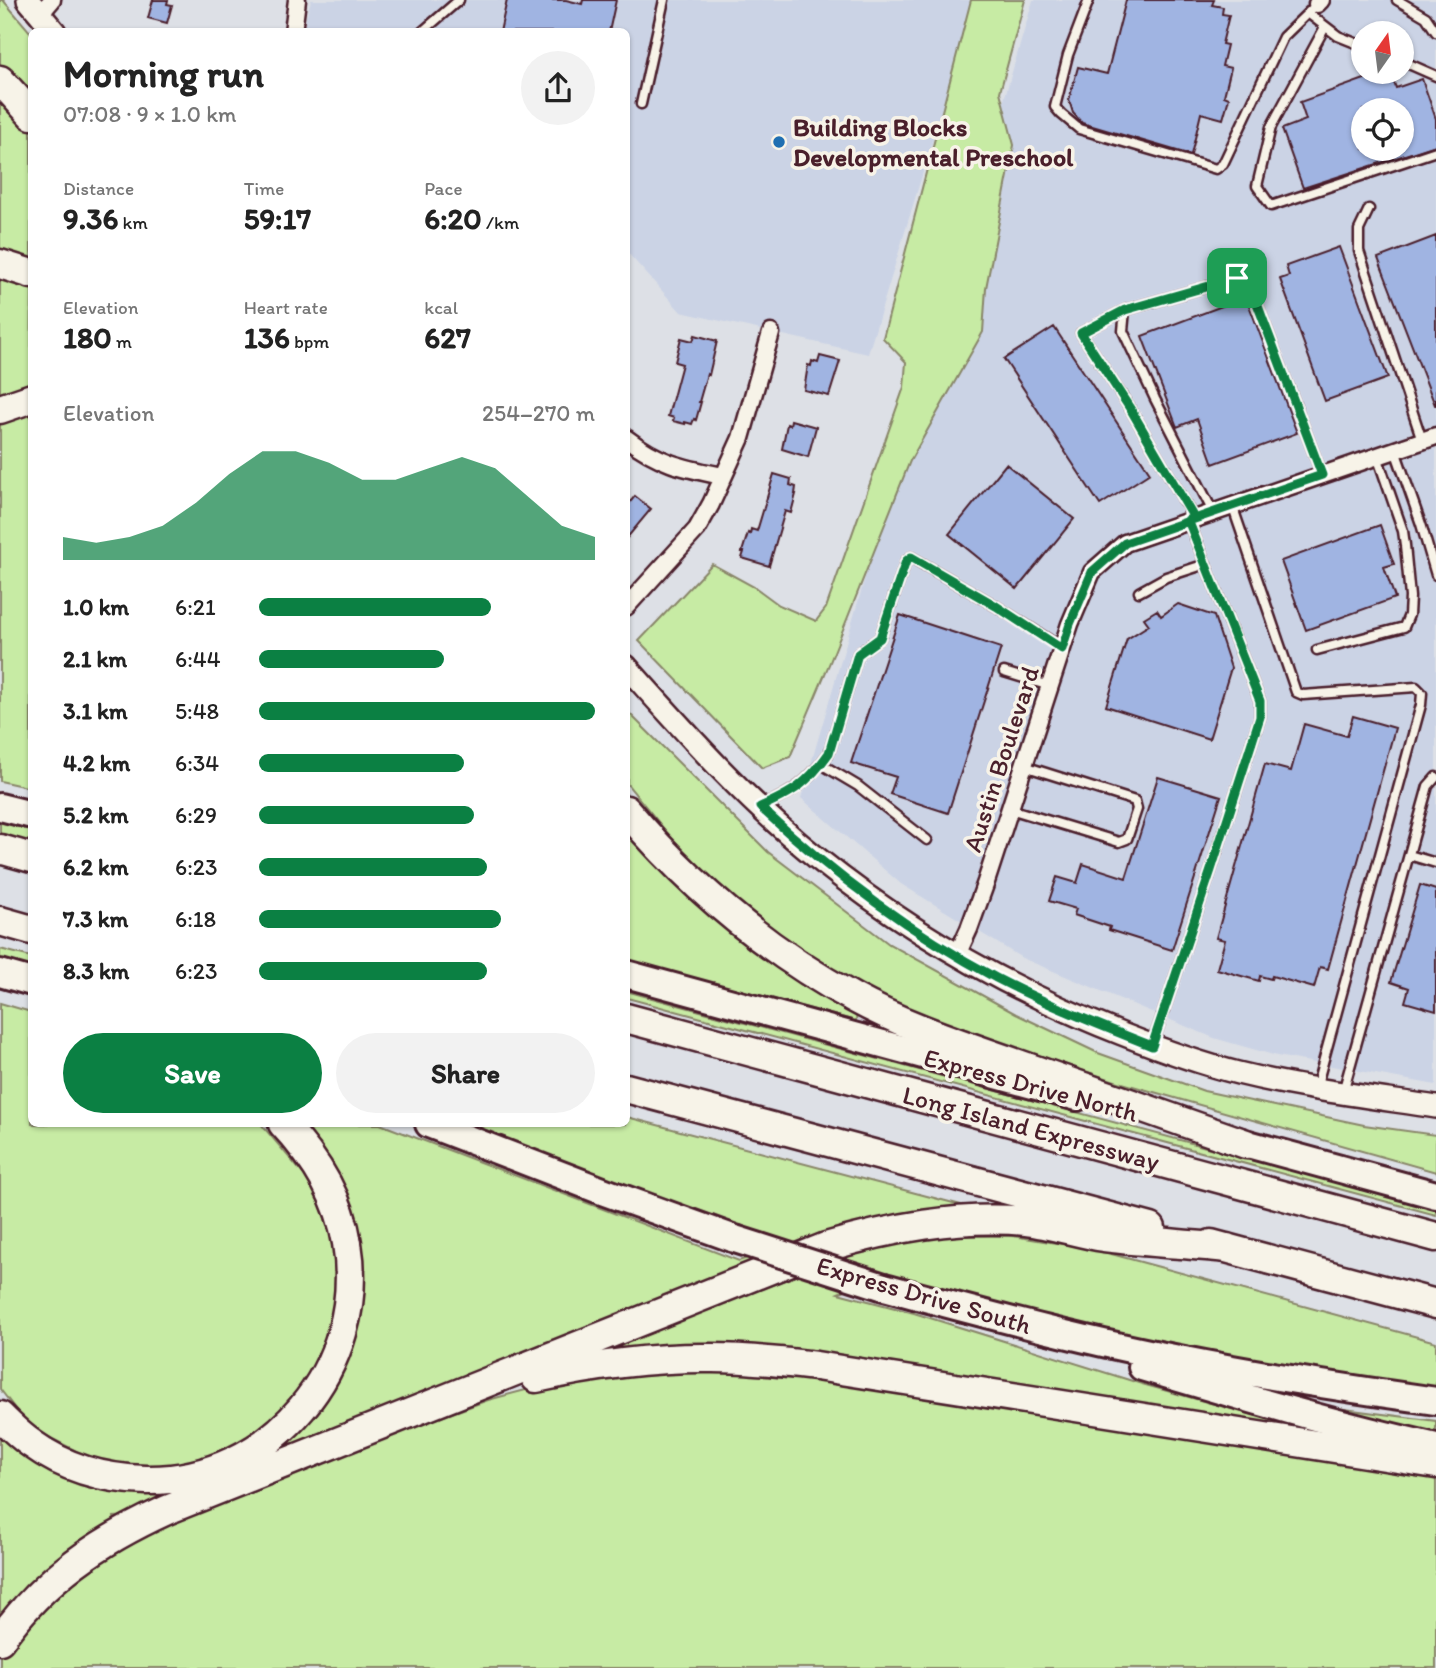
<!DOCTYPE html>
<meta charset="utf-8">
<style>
:root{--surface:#fff;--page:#f2f2f2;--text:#222;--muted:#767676;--accent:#0b8043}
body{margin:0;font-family:Itim,sans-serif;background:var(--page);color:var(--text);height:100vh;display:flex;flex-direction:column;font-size:26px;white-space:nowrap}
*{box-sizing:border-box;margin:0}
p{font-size:23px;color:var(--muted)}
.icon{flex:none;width:38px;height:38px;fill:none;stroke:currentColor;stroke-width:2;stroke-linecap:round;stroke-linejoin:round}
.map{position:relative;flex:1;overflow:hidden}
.panel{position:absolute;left:28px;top:28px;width:602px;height:1099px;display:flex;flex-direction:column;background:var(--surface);border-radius:10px;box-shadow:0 2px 5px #0004}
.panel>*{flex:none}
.needle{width:46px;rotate:14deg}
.controls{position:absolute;left:1351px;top:21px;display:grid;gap:14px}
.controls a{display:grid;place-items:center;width:63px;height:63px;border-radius:50%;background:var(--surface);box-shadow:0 2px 5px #0004;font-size:35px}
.pin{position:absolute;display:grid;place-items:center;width:60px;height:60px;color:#fff;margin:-30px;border-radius:14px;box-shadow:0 4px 10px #0006}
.round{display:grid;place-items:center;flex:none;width:74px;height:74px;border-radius:37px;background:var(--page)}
.head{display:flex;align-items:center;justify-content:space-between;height:119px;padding:0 35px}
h1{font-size:38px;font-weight:700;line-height:52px}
.metrics{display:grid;grid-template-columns:repeat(3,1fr);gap:10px;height:119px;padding:7px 35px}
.metrics div{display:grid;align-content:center}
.metrics b{font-size:30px;font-weight:700}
.metrics small{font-size:19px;font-weight:400}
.metrics p{font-size:19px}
.chart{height:196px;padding:14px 35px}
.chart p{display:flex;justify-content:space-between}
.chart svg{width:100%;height:126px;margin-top:7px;fill:var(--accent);opacity:.7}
.action{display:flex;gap:14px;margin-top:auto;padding:14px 35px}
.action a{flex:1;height:80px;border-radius:42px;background:var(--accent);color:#fff;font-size:28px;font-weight:700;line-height:80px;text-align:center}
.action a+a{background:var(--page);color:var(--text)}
ul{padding:0 35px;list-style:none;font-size:23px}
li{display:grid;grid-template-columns:112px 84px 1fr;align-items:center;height:52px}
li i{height:18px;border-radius:9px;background:var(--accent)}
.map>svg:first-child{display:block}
.built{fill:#cbd3e5;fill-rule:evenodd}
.green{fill:#c7eba4;stroke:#888568;stroke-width:2}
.building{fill:#a0b4e2;stroke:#4a1f2b;stroke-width:2;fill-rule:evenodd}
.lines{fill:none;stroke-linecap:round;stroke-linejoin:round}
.service-casing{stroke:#4a1f2b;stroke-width:13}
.minor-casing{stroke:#4a1f2b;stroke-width:21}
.secondary-casing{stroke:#4a1f2b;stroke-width:26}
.trunk-casing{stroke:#4a1f2b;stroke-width:32}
.motorway-casing{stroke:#4a1f2b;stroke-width:33}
.service{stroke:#f7f3e8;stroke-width:8}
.minor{stroke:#f7f3e8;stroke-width:16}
.secondary{stroke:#f7f3e8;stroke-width:21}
.trunk{stroke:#f7f3e8;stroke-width:26}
.motorway{stroke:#f7f3e8;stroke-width:28}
.trunk-bridge-casing{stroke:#4a1f2b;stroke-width:32;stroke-linecap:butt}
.trunk-bridge{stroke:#f7f3e8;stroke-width:26}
.route-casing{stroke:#fff;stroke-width:14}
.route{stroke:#0b8043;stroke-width:9}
.poi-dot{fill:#1f6fb2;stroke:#f7f3e8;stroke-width:2.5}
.labels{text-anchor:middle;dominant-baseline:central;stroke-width:7;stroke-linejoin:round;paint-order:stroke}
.poi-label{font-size:26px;font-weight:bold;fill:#4a1f2b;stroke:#f7f3e8;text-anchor:start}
.street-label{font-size:26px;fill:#4a1f2b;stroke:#f7f3e8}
</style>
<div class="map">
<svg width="1436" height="1668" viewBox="0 0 1436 1668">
<rect width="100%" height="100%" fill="#dde0e6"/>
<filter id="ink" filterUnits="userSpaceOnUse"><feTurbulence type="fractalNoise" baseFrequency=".0143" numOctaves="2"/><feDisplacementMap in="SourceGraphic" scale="14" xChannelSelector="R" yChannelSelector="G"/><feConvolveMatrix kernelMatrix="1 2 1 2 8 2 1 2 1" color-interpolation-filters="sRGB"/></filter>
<g filter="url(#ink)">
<path class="built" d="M 311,0 L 975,0 L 868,354 L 681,312 L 627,252 L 626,32 L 307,32 L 304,26 Z
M 1033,0 L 1436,0 L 1436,1085 L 1277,1056 L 1214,1038 L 1022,958 L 901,884 L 801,798 ZM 1363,33 L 1402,33 L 1402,72 L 1363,72 ZM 1363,110 L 1402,110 L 1402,149 L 1363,149 Z"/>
<path class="green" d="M 0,0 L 3,0 L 31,33 L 31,101 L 0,67 Z
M 971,0 L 1025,0 L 1000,92 L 1014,145 L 986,288 L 983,332 L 910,461 L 830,662 L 790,757 L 762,768 L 639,641 L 712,564 L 756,588 L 779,605 L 816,621 L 826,608 L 904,387 L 906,362 L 883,338 Z
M 0,92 L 31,126 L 31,263 L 0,252 Z
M 0,276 L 32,287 L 31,391 L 0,399 Z
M 31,414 L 31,788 L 0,781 L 0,424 L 6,419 Z
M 626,710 L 768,852 L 889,944 L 1016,1014 L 1098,1053 L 1204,1091 L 1364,1125 L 1436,1135 L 1436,1172 L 1115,1081 L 908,1013 L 813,961 L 735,903 L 682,851 L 627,784 Z
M 0,822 L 31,830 L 31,843 L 0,834 Z
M 626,826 L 678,886 L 786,974 L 857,1012 L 856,1021 L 627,960 Z
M 0,949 L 31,957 L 31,972 L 0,963 Z
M 626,991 L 1436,1209 L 1436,1215 L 627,998 Z
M 0,1003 L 31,1012 L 32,1124 L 261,1124 L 315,1188 L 339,1261 L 337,1310 L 316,1374 L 275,1422 L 221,1457 L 166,1469 L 96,1461 L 29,1427 L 0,1389 Z
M 627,1117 L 980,1210 L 927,1213 L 135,1516 L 114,1517 L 116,1528 L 0,1626 L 0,1424 L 84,1480 L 261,1460 L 360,1285 L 291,1124 L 380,1124 L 739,1261 L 783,1246 L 460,1124 L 626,1124 Z
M 946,1236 L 1013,1236 L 1093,1249 L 1436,1342 L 1436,1389 L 1108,1338 L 880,1275 L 838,1293 L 914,1313 L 1142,1384 L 1369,1447 L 807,1361 L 604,1363 L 602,1351 L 862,1250 Z
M 693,1370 L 809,1377 L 1436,1475 L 1436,1668 L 0,1668 L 0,1656 L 18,1629 L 106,1550 L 275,1477 L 488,1400 L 560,1381 Z
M 1329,1407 L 1436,1421 L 1436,1437 L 1318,1408 Z"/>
<path class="building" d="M 153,0 L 168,0 L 167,4 L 172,5 L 167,23 L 148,18 Z
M 507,0 L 566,0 L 582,4 L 583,0 L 616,0 L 609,32 L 500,32 Z
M 1126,0 L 1214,0 L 1212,5 L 1223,7 L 1222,14 L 1229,15 L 1222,44 L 1227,45 L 1222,66 L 1231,68 L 1224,96 L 1229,98 L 1223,119 L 1201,113 L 1191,155 L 1082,123 L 1073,113 L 1069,100 L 1078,67 L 1107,74 Z
M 1384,72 L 1390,72 L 1396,88 L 1422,79 L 1436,119 L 1436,145 L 1303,188 L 1282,129 L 1306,120 L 1300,102 ZM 1363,110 L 1402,110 L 1402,149 L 1363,149 Z
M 1436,236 L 1436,405 L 1435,405 L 1378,258 Z
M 1339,247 L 1388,378 L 1325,401 L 1280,279 L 1289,276 L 1286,266 Z
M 1246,297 L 1297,433 L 1213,464 L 1197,419 L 1177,427 L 1142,336 Z
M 1054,327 L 1150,473 L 1100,505 L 1004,359 Z
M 695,335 L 717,341 L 709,375 L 707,374 L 699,402 L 701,402 L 696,420 L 694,419 L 692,424 L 685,422 L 685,424 L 673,421 L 674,418 L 668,416 L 682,364 L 675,362 L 681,338 L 693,341 Z
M 820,356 L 840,361 L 829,396 L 804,390 L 808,365 L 811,366 L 812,361 L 818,363 Z
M 791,420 L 816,427 L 808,457 L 782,449 L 787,424 L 790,425 Z
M 1006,464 L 1074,519 L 1017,589 L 949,534 Z
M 774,474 L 791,479 L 790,485 L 796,487 L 795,494 L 796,494 L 791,513 L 785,511 L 769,566 L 742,558 L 744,552 L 742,552 L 748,533 L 750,534 L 751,529 L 757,531 Z
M 635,496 L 651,509 L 626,539 L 626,507 Z
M 1380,525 L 1394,564 L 1384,567 L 1395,598 L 1306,630 L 1281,561 Z
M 1178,604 L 1214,616 L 1231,668 L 1209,739 L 1106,706 L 1127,639 L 1149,625 L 1144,618 L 1157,610 L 1161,616 Z
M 900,615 L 1001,648 L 948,813 L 890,794 L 896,777 L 851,763 Z
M 1353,716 L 1395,728 L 1328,969 L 1320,967 L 1314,988 L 1272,976 L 1271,979 L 1260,976 L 1259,981 L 1217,969 L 1225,940 L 1216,938 L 1265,764 L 1291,771 L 1304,724 L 1347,736 Z
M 1158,777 L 1221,796 L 1172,950 L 1109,930 L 1110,927 L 1074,915 L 1076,909 L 1049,901 L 1057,877 L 1077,883 L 1083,864 L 1126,878 Z
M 1420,885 L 1436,890 L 1436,1011 L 1405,1002 L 1409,988 L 1391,982 Z"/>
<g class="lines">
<g class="service-casing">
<path id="service" d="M 1089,0 L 1068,55 L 1055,107 L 1061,114 L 1079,129 L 1216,169 L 1223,164 L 1283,37 L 1317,4 L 1315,2
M 1397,0 L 1426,17 L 1436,32
M 1308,13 L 1338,36 L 1363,46
M 1325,27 L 1271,127 L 1257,186 L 1271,206 L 1436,151
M 422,32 L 459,0
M 1402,61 L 1436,76
M 641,104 L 664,0
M 1369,209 L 1359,230 L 1359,251 L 1422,440
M 1125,310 L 1081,333 L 1131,410 L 1194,518
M 1395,450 L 1421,524 L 1436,575
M 1232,505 L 1296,692 L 1303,695 L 1416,687 L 1422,693 L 1421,705 L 1316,1088
M 1213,512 L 1155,399 L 1123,331 L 1125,310 L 1237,278 L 1250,285 L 1322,475
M 1139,592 L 1166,577 L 1206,564
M 1317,650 L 1404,627 L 1409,615 L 1410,597 L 1405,545 L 1403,531 L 1377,456
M 1004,672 L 1050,686
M 821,764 L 858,786 L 927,840
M 760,807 C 794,792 807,783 829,753 L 858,654 L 880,638 L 906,561 L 911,557 L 996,606 L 1062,648
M 1010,809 L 1119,842 L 1127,839 L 1137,809 L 1135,801 L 1024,766
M 1409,855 L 1436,863
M 1153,1043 L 1211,870 L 1260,717 L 1260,701 L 1188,520
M 1343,1092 L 1428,786 L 1436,777"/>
</g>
<g class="minor-casing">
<path id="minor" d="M 1317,4 L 1321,0
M 40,14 L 52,0
M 293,32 L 297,0
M 626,438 C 660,464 683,468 723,476
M 626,607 L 697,529 L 711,504 L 741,438 L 771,333
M 957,955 L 969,929 L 986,882 L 1070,624 L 1092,572 L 1125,543 L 1436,436"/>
</g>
<g class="secondary-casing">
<path id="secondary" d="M 28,0 L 55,32
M 626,666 C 686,733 747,802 817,858 C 909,932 1012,991 1122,1034 C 1160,1049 1198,1063 1238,1073 C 1303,1089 1370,1097 1436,1107"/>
</g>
<g class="trunk-casing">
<path id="trunk" d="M 0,807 L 32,815
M 0,973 L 32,982
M 626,974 L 1077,1097
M 429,1124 L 605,1192 L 735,1239
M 1226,1138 L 1436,1195
M 884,1287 C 982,1313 1080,1340 1179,1359 C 1264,1376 1350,1389 1436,1401
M 1142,1367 C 1239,1396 1337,1425 1436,1447"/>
</g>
<g class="motorway-casing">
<path id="motorway" d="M 0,80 L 32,115
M 0,264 L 32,274
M 0,409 L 32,398
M 626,810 C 691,887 766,950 854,998 C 907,1027 965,1045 1021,1065 C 1096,1091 1171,1118 1246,1144
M 0,849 L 32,858
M 0,921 L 32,930
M 626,1018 L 1436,1237
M 626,1088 L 1151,1228
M 1211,1244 L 1436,1304
M 536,1378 C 594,1365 653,1357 713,1358 C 747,1358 782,1362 816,1366 L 1436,1464
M 0,1416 C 10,1426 20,1436 32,1444 C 65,1468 105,1479 146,1480 C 272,1482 368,1366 347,1243 C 340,1198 314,1157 283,1124
M 0,1640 C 44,1578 99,1541 167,1510 L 826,1247 C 891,1228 958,1215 1026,1221 C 1053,1224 1078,1233 1104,1237 C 1145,1242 1186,1244 1227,1248"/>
</g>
<use href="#service" class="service"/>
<use href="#minor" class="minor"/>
<use href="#secondary" class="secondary"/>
<use href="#trunk" class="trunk"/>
<use href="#motorway" class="motorway"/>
<g class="trunk-bridge-casing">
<path id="trunk-bridge" d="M 735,1239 L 884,1287"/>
</g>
<use href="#trunk-bridge" class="trunk-bridge"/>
</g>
</g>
<g class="lines" filter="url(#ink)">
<g class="route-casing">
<path id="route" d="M 1237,278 L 1250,285 L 1322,475 L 1125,543 L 1092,572 L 1070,624 L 1062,649 L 996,606 L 911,557 L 906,561 L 880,638 L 858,654 L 829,753 C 807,784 794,792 760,807 C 831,873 910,932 996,978 C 1046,1004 1099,1025 1152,1046 L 1211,870 L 1260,717 L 1260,701 L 1188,520 L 1194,518 L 1131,410 L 1081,333 L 1125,310 L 1237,278"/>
</g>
<use href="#route" class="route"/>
</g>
<circle class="poi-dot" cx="779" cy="142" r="7"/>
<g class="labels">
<g class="poi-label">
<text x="793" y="127">Building Blocks<tspan x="793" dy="30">Developmental Preschool</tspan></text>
</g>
<g class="street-label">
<text transform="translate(1001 759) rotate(-72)">Austin Boulevard</text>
<text transform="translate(1031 1085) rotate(15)">Express Drive North</text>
<text transform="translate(1031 1128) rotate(15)">Long Island Expressway</text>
<text transform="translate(924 1295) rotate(16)">Express Drive South</text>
</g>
</g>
</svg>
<div class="controls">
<a><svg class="needle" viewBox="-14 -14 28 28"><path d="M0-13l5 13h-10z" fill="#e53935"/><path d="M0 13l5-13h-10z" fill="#767676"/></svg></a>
<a><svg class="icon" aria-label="locate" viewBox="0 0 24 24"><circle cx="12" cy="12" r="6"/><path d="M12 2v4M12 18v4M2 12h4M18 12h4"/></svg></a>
</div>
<div class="pin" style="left:1237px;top:278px;background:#1e9e55"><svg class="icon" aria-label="arrive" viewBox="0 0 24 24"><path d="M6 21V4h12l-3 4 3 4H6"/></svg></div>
<section class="panel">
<div class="head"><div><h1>Morning run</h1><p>07:08 · 9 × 1.0 km</p></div><a class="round"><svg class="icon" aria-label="share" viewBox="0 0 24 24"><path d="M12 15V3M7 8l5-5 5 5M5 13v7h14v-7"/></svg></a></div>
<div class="metrics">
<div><p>Distance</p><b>9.36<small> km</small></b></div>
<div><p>Time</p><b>59:17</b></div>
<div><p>Pace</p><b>6:20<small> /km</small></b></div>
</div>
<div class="metrics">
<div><p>Elevation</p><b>180<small> m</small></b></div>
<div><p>Heart rate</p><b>136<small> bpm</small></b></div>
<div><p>kcal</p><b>627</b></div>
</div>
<div class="chart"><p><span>Elevation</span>254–270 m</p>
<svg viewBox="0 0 160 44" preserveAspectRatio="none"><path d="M0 44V36L10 38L20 36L30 32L40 24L50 14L60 6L70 6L80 10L90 16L100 16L110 12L120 8L130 12L140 22L150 32L160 36V44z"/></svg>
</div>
<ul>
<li><b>1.0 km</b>6:21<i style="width:69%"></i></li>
<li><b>2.1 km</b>6:44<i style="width:55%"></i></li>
<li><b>3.1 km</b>5:48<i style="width:100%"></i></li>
<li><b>4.2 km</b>6:34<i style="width:61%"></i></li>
<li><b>5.2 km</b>6:29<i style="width:64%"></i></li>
<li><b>6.2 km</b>6:23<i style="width:68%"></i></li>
<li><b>7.3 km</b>6:18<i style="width:72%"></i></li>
<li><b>8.3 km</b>6:23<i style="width:68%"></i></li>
</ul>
<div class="action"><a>Save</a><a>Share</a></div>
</section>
</div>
